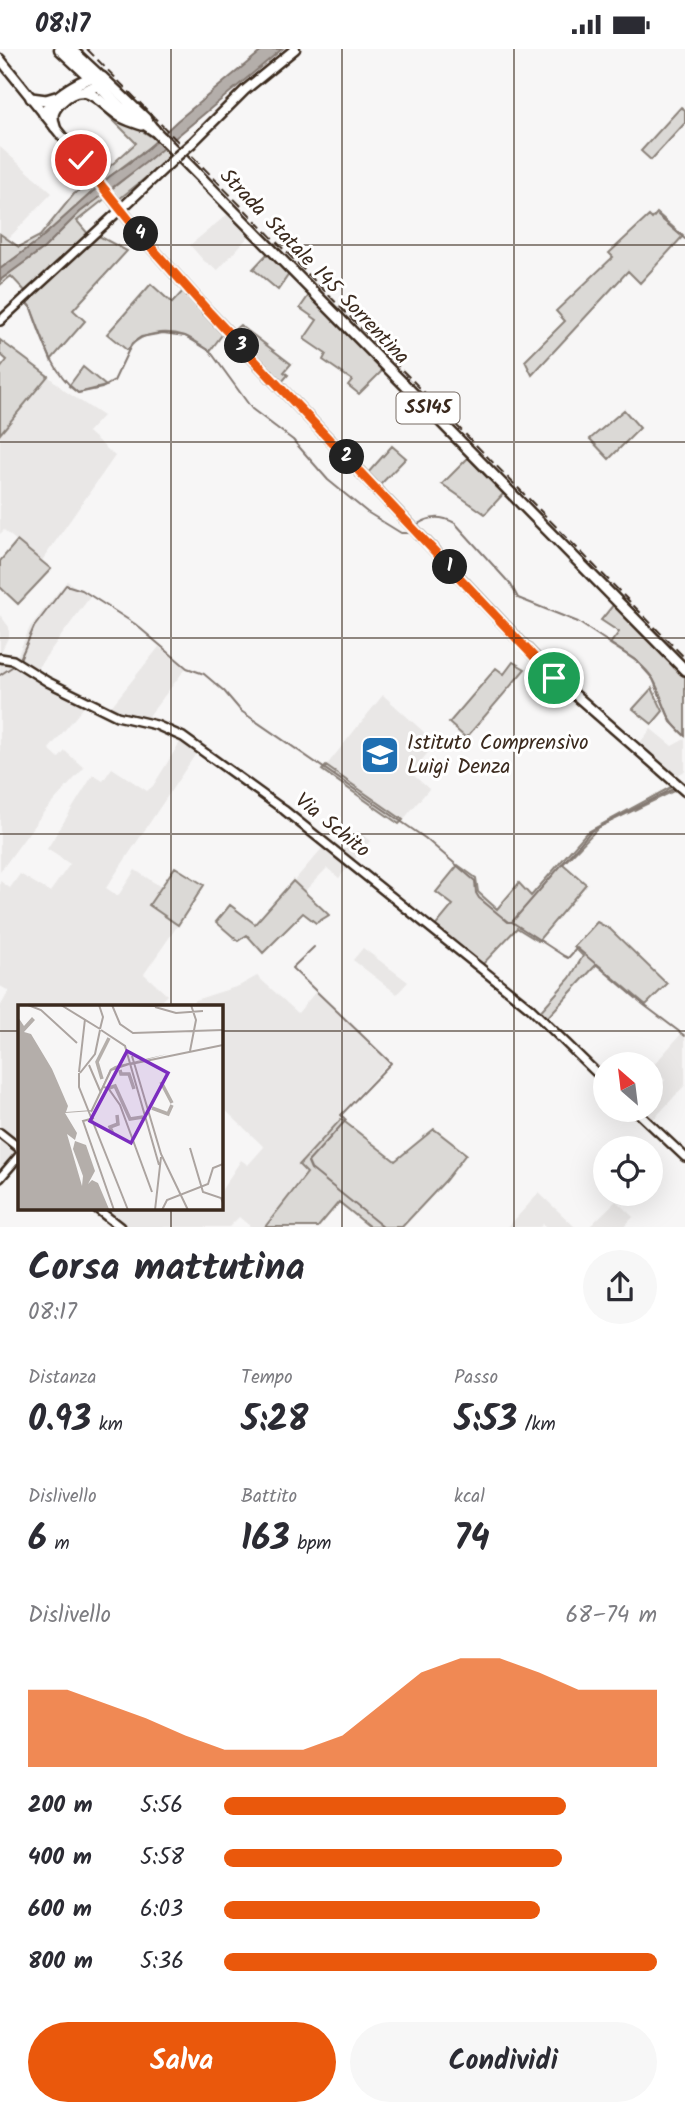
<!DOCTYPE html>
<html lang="it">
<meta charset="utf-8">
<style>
:root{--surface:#fff;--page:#f7f7f7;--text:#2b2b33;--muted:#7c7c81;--accent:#ea580c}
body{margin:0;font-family:Kalam,sans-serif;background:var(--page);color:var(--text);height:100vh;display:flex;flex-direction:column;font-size:26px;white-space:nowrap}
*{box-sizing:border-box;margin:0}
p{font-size:23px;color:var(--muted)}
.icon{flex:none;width:38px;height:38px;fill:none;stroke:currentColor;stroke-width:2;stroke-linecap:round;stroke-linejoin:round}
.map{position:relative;height:1178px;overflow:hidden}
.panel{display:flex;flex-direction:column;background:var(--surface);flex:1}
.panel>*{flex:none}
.needle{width:46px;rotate:332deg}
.tools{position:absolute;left:593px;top:1003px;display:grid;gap:14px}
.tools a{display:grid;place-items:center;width:70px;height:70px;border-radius:50%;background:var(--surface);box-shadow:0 7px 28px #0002;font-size:35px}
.pin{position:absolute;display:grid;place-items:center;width:60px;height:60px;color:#fff;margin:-30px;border:4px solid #fff;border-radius:50%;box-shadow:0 2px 7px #0007}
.km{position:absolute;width:35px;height:35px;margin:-18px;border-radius:50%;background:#222;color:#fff;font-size:19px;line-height:35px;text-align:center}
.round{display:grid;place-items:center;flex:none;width:74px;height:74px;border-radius:37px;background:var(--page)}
.summary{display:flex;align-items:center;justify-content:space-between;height:119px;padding:0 28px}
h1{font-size:38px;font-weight:700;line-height:52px}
.stats{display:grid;grid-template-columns:repeat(3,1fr);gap:10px;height:119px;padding:7px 28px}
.stats div{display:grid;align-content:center}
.stats b{font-size:35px;font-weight:700}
.stats small{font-size:19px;font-weight:400}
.stats p{font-size:19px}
.chart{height:196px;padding:14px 28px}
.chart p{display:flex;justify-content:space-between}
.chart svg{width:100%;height:126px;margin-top:7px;fill:var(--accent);opacity:.7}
.primary-button{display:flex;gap:14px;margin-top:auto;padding:14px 28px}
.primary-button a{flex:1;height:80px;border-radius:42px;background:var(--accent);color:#fff;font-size:28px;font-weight:700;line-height:80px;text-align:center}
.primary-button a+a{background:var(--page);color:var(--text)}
ul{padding:0 28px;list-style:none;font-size:23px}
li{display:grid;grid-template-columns:112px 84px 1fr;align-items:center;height:52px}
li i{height:18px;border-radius:9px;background:var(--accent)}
.status{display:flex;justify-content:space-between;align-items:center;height:49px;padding:0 35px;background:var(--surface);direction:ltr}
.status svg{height:19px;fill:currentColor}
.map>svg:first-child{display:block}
.built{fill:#e9e7e6}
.green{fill:#dbd9d6;stroke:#8b827a;stroke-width:2}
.water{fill:#b4aeaa;stroke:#847972;stroke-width:2}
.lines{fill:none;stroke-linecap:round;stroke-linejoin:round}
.stream{stroke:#847972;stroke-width:2}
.tertiary-casing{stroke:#3b2a1e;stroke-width:12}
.secondary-casing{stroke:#3b2a1e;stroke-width:13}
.trunk-casing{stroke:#3b2a1e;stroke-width:14}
.motorway-casing{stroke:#3b2a1e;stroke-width:15}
.tertiary{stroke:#fff;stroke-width:7}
.secondary{stroke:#fff;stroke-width:8}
.trunk{stroke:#fff;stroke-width:9}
.motorway{stroke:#fff;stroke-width:10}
.rail{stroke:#3b2a1e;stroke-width:2;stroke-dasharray:10 5;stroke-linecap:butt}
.secondary-bridge-casing{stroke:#3b2a1e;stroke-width:13;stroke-linecap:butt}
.secondary-bridge{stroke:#fff;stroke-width:8}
.route-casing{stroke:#fff;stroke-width:14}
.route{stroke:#ea580c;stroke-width:9}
.grid{fill:none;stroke:#3b2a1e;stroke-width:2;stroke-opacity:0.55}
.labels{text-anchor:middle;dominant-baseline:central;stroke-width:6;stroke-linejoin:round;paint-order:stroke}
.shield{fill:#fff;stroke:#766a62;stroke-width:2}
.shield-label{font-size:19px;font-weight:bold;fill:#3b2a1e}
.street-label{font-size:21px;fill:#3b2a1e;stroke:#fff}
.poi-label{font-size:21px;fill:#3b2a1e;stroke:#fff;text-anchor:start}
.inset-river{fill:none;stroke:#b4aeaa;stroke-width:3.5}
.inset-road{fill:none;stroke:#aca4a0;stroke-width:2}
.view{fill:#7b2cbf;fill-opacity:0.15;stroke:#7b2cbf;stroke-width:3.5}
.inset-edge{fill:none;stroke:#3b2a1e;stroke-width:3.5}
</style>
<div class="status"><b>08:17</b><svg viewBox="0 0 49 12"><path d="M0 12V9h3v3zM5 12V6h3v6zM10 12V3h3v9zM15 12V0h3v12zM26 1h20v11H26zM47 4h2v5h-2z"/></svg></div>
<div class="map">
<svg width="685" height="1178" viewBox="0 0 685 1178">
<rect width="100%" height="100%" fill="#f7f6f6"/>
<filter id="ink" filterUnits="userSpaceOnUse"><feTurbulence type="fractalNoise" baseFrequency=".0143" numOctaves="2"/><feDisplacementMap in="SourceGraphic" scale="14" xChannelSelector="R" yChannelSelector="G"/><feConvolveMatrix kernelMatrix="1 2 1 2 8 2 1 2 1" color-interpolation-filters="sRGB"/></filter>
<g filter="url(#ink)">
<path class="built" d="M 0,98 L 52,144 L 8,190 L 0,185 Z
M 228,165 L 249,187 L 218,221 L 204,212 L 190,196 Z
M 48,327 L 65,342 L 103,367 L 88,383 L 115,407 L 41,513 L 4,481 L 0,485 L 0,385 Z
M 67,532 L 90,548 L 36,621 L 89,652 L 49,700 L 59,709 L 65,702 L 84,719 L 43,764 L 0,823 L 0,566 L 9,578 L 9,587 L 1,603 L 16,610 L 30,578 Z
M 159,598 L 186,619 L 145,672 L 110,659 Z
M 383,646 L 436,694 L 411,724 L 429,740 L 403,771 L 326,717 Z
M 651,680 L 672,697 L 685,690 L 685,722 L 674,728 L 637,697 Z
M 180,693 L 197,703 L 106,839 L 118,847 L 135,821 L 161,838 L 149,856 L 178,876 L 144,925 L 167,946 L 156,957 L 19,958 L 19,1102 L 0,1124 L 0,958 L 9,942 L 0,937 L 0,832 L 10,839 L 20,825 L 50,843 L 70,815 L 47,800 L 93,726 L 103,732 L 112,719 L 147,742 L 153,737 Z
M 358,782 L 370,792 L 339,829 L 327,819 L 304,843 L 293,833 L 324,797 L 338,808 Z
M 363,899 L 408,933 L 397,945 L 353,911 Z
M 257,927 L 298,964 L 317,941 L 390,1012 L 340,1065 L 341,1070 L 299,1115 L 308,1123 L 265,1178 L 251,1178 L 239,1168 L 229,1178 L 125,1178 L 101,1159 L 220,1159 L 221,1142 L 241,1111 L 248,1116 L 264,1098 L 221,1057 L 220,958 L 188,957 L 195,951 L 239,937 Z
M 681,985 L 685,989 L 685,1036 L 651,1073 L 639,1062 L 651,1060 L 651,1047 L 665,1031 L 652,1018 Z
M 539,1144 L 575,1178 L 546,1178 L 543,1175 L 540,1178 L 508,1178 Z
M 616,1152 L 633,1168 L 624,1178 L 589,1178 Z"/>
<path class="green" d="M 681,58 L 685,61 L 685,74 L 651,111 L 641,102 Z
M 105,63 C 123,74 143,79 157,92 L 109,128 L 38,192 L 0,220 L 0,185 L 19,198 L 40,187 L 74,145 L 98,128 L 136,94 Z
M 165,97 L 174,106 L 118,151 L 109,142 Z
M 103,146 L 106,149 L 77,172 L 89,186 L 26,243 L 11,227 L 0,236 L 0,231 L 44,199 L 80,163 Z
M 657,164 L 683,187 L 640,234 L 628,222 L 532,326 L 525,312 L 565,272 L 556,262 L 613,208 L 609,204 L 649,167 L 652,170 Z
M 97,186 L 127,202 L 73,261 L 85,272 L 51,311 L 31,259 L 26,253 Z
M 268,204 L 289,225 L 278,241 L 253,220 Z
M 151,235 L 172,254 L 185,240 L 224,283 L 210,302 C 202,297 193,290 185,287 C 167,281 137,283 128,302 L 107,285 Z
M 309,246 L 384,320 L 359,345 L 348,336 L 352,331 L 323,311 L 326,305 L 304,290 L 317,271 L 300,259 Z
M 240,276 L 291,315 L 284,323 L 288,326 L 281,334 L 235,285 L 234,281 Z
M 0,291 L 48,327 L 0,385 L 0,320 L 7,311 L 0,305 Z
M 83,318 L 106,337 L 78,344 L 69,337 Z
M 624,361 L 640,379 L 609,410 L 590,390 Z
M 392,397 L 406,409 L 379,437 L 367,425 Z
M 469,408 L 505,443 L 485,465 L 442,435 Z
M 17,492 L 51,520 L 18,555 L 0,538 L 0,512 Z
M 614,555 L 685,628 L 685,687 C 662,668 666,652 653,630 C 642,613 626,606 610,595 L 619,583 L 601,571 Z
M 513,613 L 525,620 L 466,689 L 449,674 L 496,619 L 504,625 Z
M 652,639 L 663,662 L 652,675 L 633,660 Z
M 326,717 L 403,771 L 399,775 L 322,721 Z
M 671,738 L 676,741 L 599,778 L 563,815 L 586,835 L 538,892 L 517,879 L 481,917 L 433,880 L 453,856 L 436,843 L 458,816 L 476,829 L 478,843 L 497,860 L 519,834 L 531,847 L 586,784 Z
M 175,818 L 204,836 L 178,876 L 149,856 Z
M 293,832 L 329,866 L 316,874 L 303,864 L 263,904 L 247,886 L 238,892 L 216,873 L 230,856 L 255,875 Z
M 597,873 L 610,880 L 667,935 L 646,956 L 597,915 L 545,971 L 538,965 L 570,929 L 583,907 L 574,898 Z
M 341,1070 L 395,1112 L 434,1080 L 466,1105 L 445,1132 L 402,1178 L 370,1178 L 339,1153 L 318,1178 L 265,1178 L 307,1124 L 299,1116 Z"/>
<path class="water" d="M 264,0 L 282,0 L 145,114 L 80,163 L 44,199 L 0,231 L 0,220 L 38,192 L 109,128 L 143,104 L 177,72 Z"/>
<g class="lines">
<path class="stream" d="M 658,167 L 685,190
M 26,253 L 31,259 C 42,290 52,323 78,344 L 102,339 L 114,332 L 132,294 L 141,288 L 163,284 L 185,287 L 210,302 L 252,360 L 293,391 L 328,431 L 367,463 L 401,484 L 409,484
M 0,265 L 1,265
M 418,475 C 431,467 441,467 455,474 L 511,536 L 518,549 L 578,573 L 637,612 L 653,630 L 671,673 L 685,687
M 20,610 L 34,578 L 66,536 L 82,541 L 135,575 L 187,619 L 204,625 L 224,642 L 241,662 L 425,789 L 475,832 L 476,844 L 479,849 L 508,873 L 512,873 L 591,782 L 675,739
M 0,626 L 15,616
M 512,873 L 564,907 L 568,909 L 577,899 L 644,956 L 685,987
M 314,898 L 292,919 L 391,1014 L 341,1066 L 346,1071 L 308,1113 L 311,1120 L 383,1178"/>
<g class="tertiary-casing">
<path id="tertiary" d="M 0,272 L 121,160
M 0,609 L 13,611 L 48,633 L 117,667 L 156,676 L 183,688 L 284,761 L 530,959 L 606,1033
M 634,1060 L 685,1108
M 0,1084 L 19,1099
M 0,1129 L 19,1107
M 96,1159 L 120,1178"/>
</g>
<g class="secondary-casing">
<path id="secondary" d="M 0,10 L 150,197 L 208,262 L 549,623 L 685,742
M 192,94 L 245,41 L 295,0
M 121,160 L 176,108"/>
</g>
<g class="trunk-casing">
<path id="trunk" d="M 31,49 L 46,51 L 56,48
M 44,65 C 48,50 88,24 102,28 L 145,69 L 154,81 L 685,621
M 55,78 C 51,66 53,61 61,53 C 85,30 97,51 117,65 C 124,71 134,73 142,76"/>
</g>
<g class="motorway-casing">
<path id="motorway" d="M 60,0 L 87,25
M 70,0 L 98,26 L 96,37 L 84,42
M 99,37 L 120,58 L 154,81"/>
</g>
<use href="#tertiary" class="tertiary"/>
<use href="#secondary" class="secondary"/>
<use href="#trunk" class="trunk"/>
<use href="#motorway" class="motorway"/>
<path class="rail" d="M 87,0 L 685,609"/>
<g class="secondary-bridge-casing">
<path id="secondary-bridge" d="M 176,108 L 192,94"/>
</g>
<use href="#secondary-bridge" class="secondary-bridge"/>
</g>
</g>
<g class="lines" filter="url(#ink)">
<g class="route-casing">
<path id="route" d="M 81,111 L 150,197 L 208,262 L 554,629"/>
</g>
<use href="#route" class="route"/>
</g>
<path class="grid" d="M 171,0 L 171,958M 342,0 L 342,1178M 514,0 L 514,1178M 0,196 L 685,196M 0,393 L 685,393M 0,589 L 685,589M 0,785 L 685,785M 0,982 L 19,982M 220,982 L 685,982M 171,1159 L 171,1178"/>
<defs>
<g id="school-square" transform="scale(2.0125)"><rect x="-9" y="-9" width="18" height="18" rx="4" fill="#1f6fb2" stroke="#fff"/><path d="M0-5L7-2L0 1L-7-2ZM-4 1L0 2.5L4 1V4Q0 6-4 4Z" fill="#fff"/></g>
</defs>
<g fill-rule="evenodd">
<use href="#school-square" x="380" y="706"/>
</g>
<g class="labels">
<rect class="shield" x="396.5" y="343.5" width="63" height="31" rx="5"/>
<g class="shield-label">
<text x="428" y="359">SS145</text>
</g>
<g class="street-label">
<text transform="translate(314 218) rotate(46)">Strada Statale 145 Sorrentina</text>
<text transform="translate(332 777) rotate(39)">Via Schito</text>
</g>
<g class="poi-label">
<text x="407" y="694">Istituto Comprensivo<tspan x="407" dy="24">Luigi Denza</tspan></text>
</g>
</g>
<g transform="translate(18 956)">
<rect width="205" height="205" fill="#f7f6f6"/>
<path d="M 0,12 L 6,21 L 14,12 L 17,15 L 6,27 L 13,29 L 34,64 L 50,101 L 48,107 L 74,105 L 92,64 L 97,61 L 149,49 L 94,64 L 74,106 L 47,108 L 59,128 L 57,135 L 49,129 L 64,181 L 65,171 L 55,144 L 57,136 L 68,140 L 77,166 L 70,179 L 74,175 L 80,178 L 91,204 L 0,204 Z" fill="#b4aeaa"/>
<path class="inset-river" d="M 102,65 L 103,69 L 111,69 L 116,84M 84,74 L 79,57 L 91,33M 143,77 L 154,98M 91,83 L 97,81 L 112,114 L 125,112M 134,103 L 150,109 L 154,100M 95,129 L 92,122 L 100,119 L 99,110"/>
<path class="inset-road" d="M 10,0 L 23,5 L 59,38M 43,0 L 82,24M 81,0 L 85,12 L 82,24M 94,0 L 102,19 L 115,28 L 205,25M 103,0 L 137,1M 137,2 L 158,8 L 185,6M 83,25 L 107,41 L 141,160M 172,46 L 178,15 L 173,0M 114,51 L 143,149 L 170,205M 113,59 L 205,40M 71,60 L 83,88M 61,67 L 67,14M 61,68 L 61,82 L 110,205M 62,68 L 77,49 L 82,25M 85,82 L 90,83 L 102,100 L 134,187M 73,107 L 93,65 L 111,59M 76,113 L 65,116 L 96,205M 172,143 L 185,187 L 203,193 L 205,198M 137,205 L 143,152M 144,205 L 149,195 L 190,179 L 195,163 L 205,159"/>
<path class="view" d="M 109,46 L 150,68 L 113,138 L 72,116 Z"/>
<rect width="205" height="205" class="inset-edge"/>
</g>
</svg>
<div class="tools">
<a><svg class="needle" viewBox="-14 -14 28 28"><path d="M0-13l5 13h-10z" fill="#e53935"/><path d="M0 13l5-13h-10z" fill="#7c7c81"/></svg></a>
<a><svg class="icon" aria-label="locate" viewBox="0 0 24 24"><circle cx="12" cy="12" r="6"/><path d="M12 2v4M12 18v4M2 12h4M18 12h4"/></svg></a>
</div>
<div class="pin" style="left:554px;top:629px;background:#1e9e55"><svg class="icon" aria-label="arrive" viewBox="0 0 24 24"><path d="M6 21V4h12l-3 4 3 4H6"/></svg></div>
<div class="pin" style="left:81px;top:111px;background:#d93025"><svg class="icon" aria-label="check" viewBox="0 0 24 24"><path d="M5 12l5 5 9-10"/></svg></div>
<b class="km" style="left:450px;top:518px">1</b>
<b class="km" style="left:347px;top:408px">2</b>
<b class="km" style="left:242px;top:297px">3</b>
<b class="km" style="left:141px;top:185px">4</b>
</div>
<section class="panel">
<div class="summary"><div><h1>Corsa mattutina</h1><p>08:17</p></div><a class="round"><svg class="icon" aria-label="share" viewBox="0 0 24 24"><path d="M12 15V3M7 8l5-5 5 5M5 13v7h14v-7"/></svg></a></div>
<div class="stats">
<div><p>Distanza</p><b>0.93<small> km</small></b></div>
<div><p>Tempo</p><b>5:28</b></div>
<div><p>Passo</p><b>5:53<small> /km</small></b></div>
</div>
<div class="stats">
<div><p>Dislivello</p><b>6<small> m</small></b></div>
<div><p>Battito</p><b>163<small> bpm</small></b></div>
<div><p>kcal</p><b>74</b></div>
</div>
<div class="chart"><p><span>Dislivello</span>68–74 m</p>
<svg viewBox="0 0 160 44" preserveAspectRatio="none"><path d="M0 44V17L10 17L20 22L30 27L40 33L50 38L60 38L70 38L80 33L90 22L100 11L110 6L120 6L130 11L140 17L150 17L160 17V44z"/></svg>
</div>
<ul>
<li><b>200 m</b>5:56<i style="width:79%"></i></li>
<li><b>400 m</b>5:58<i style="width:78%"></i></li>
<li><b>600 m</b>6:03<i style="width:73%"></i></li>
<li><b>800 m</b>5:36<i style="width:100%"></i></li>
</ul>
<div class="primary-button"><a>Salva</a><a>Condividi</a></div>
</section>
